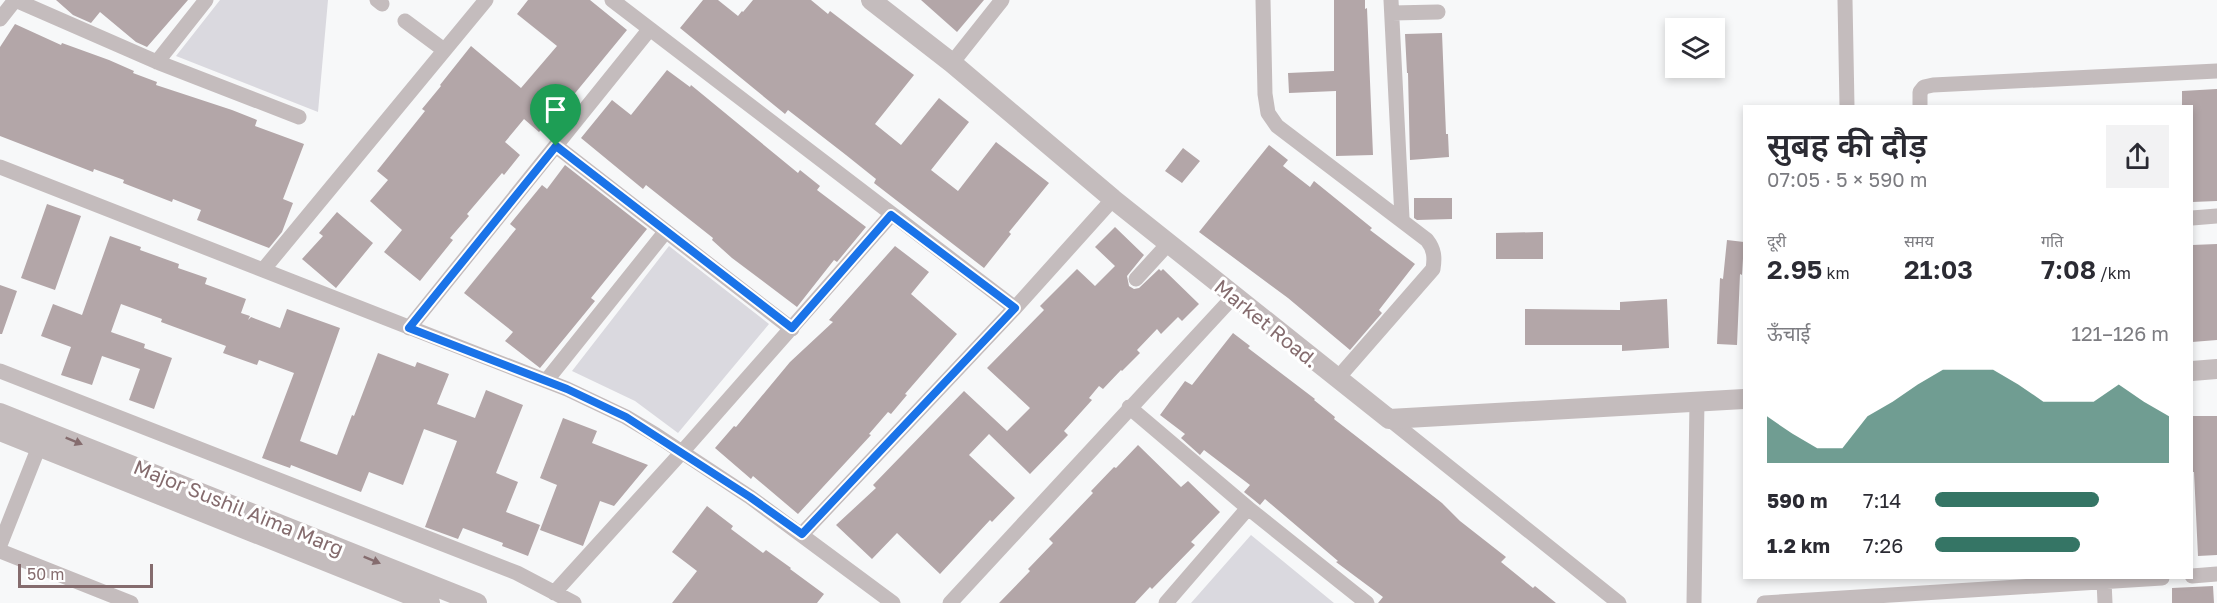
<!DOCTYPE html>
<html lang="hi">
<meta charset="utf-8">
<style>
:root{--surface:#fff;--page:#f2f2f3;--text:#2b2b33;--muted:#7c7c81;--accent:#357565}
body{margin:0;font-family:"Golos Text","Noto Sans Devanagari",sans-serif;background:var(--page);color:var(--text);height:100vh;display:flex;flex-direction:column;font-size:22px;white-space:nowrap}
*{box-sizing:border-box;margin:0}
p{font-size:20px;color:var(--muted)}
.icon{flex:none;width:33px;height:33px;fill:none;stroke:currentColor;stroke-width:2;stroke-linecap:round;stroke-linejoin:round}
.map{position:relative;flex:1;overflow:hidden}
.sheet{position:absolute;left:1743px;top:105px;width:450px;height:474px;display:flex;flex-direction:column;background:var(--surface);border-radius:0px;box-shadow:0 3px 9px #0003}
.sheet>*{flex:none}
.controls{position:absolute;left:1665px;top:18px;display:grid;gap:12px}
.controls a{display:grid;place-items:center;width:60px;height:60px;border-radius:0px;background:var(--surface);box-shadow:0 3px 9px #0003;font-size:30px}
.scale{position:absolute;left:18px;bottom:15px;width:135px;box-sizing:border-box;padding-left:6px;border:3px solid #856c6e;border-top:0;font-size:16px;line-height:21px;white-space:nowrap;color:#856c6e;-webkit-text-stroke:4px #fff;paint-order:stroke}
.pin{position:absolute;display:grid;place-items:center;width:51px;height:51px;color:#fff;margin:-62px -26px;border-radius:50% 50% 50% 0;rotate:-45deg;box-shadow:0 0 6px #0007}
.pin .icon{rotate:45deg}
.round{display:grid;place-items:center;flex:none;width:63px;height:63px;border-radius:0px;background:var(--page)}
.headline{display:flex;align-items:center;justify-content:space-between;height:102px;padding:0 24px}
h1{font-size:33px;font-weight:600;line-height:45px}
.figures{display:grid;grid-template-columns:repeat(3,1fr);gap:9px;height:102px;padding:6px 24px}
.figures div{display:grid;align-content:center}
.figures b{font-size:26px;font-weight:600}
.figures small{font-size:16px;font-weight:400}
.figures p{font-size:16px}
.chart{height:168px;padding:12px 24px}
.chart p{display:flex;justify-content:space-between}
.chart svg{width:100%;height:108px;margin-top:6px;fill:var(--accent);opacity:.7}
ul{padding:0 24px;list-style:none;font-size:20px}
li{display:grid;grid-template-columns:96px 72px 1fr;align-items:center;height:45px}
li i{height:15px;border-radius:8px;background:var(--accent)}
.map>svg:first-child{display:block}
.green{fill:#dad9df}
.building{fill:#b3a6a8}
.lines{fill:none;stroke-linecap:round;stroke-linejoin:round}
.minor{stroke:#c4bcbd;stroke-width:15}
.tertiary{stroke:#c4bcbd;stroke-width:20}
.oneway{fill:#856c6e}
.route-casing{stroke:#fff;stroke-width:12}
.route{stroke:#1a73e8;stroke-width:8}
.labels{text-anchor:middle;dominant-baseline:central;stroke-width:6;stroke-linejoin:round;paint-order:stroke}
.street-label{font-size:20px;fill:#856c6e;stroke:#fff}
</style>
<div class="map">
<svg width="2217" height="603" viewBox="0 0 2217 603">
<rect width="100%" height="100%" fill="#f7f8f9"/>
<path class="green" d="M 220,0 L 328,0 L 318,112 L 176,56 Z
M 669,246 L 769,324 L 678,433 L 635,401 L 572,371 Z
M 1251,535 L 1334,603 L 1191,603 Z"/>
<path class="building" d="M 56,0 L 188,0 L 147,47 L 136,42 L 100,12 L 91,23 L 73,15 Z
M 528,0 L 590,0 L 627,30 L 576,92 L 539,132 L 524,119 L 505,142 L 520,155 L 504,175 L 502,173 L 467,214 L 469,216 L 450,238 L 453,240 L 420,281 L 384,252 L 402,230 L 370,201 L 388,180 L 377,171 L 425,111 L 422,109 L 441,86 L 440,85 L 471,46 L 521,88 L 557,46 L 517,14 Z
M 703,0 L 718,0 L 738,16 L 742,11 L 743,12 L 753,0 L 811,0 L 828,14 L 830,11 L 914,75 L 875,124 L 901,145 L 939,98 L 969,122 L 931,170 L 958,191 L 996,142 L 1049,183 L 1009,232 L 1011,234 L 984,268 L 874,183 L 876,179 L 846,155 L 788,110 L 785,114 L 680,28 Z
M 921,0 L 984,0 L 957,32 Z
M 1334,0 L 1365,0 L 1365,9 L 1367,8 L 1373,155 L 1336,156 L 1336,91 L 1289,93 L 1288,73 L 1334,71 Z
M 15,24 L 61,45 L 62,43 L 109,60 L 134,71 L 133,73 L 157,82 L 156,85 L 232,110 L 257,120 L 255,126 L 304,144 L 283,199 L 293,203 L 282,232 L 269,248 L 197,220 L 201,210 L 173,199 L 172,202 L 123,183 L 124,180 L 94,169 L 93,172 L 0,136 L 0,47 Z
M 1442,33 L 1446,134 L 1448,134 L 1449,157 L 1410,160 L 1408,73 L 1407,73 L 1405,34 Z
M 667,70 L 690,87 L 691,85 L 798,173 L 800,170 L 820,186 L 817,190 L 866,227 L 837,262 L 834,260 L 797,307 L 732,258 L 712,240 L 713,238 L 646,185 L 643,189 L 581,138 L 612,100 L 631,115 Z
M 2217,89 L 2217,201 L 2192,202 L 2192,106 L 2182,106 L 2182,91 Z
M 1269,145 L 1288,160 L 1283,166 L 1310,187 L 1314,181 L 1372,228 L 1370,230 L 1415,264 L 1379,310 L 1382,313 L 1350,350 L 1288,298 L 1199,232 Z
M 1183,148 L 1200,161 L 1182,183 L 1165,171 Z
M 565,165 L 647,229 L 591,298 L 595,301 L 540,368 L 505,341 L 513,332 L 464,293 L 516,229 L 510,224 L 542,185 L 547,189 Z
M 1414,198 L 1452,198 L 1452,219 L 1417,220 L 1414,218 Z
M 47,204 L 81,216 L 55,290 L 21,278 Z
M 337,212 L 373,243 L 336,288 L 302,259 L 323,236 L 319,233 Z
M 1115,227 L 1144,255 L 1127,276 L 1129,286 L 1134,289 L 1139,288 L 1159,269 L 1161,271 L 1163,269 L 1199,304 L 1182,321 L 1178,317 L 1161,334 L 1157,329 L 1137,350 L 1140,353 L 1122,371 L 1121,370 L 1103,389 L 1099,386 L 1089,398 L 1092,400 L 1064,431 L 1068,435 L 1030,474 L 989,434 L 969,455 L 1015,498 L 992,522 L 990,520 L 940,574 L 897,533 L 872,559 L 836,525 L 876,488 L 873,485 L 964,391 L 1007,431 L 1030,408 L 987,368 L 1044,310 L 1040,306 L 1077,269 L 1095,286 L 1115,266 L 1095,247 Z
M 1543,232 L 1543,259 L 1496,259 L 1496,233 Z
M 110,236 L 141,247 L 140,250 L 179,264 L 178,268 L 207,278 L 205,284 L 246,299 L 241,313 L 250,316 L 248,320 L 251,317 L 280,328 L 287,309 L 340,328 L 300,441 L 337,455 L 352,415 L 354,416 L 378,353 L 415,367 L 417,362 L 449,374 L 437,404 L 475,418 L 486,390 L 523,405 L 496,473 L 518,482 L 506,512 L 540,525 L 528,556 L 502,546 L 503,543 L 463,528 L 458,539 L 425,527 L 457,441 L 424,429 L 403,485 L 369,472 L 361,492 L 291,465 L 290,468 L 262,458 L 294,373 L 259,360 L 257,365 L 223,353 L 226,346 L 161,322 L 162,319 L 121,304 L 111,332 L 145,344 L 144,348 L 172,358 L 154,409 L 129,400 L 140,369 L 102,356 L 92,385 L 61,375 L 71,347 L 41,336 L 53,304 L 82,315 Z
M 1727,240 L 1744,242 L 1742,275 L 1740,274 L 1737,345 L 1717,344 L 1720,278 L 1723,279 Z
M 2217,244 L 2217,340 L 2192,342 L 2192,245 Z
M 895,246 L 929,272 L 911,294 L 957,334 L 905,394 L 907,395 L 891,414 L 888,412 L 869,434 L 871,435 L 798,514 L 753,476 L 751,479 L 715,448 L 734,426 L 736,427 L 790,362 L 833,322 L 829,320 Z
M 0,285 L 17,291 L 2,334 L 0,334 Z
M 1667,299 L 1669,348 L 1622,351 L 1622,345 L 1525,345 L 1525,309 L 1620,310 L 1620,302 Z
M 1233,333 L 1250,346 L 1248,348 L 1315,399 L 1314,400 L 1335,417 L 1334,419 L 1442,503 L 1460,521 L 1506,557 L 1501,562 L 1533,588 L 1535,586 L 1556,603 L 1378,603 L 1383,597 L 1336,562 L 1338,561 L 1265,499 L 1260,505 L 1254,500 L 1244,492 L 1250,485 L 1204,450 L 1200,455 L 1181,438 L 1185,434 L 1160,415 L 1185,381 L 1192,385 Z
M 2192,416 L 2217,416 L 2217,555 L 2198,556 L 2194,472 L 2192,472 Z
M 563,418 L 597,431 L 592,443 L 648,465 L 614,506 L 600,501 L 583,546 L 540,530 L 557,485 L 540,478 Z
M 1138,445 L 1181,487 L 1188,481 L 1220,512 L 1191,542 L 1195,545 L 1152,589 L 1150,587 L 1135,603 L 999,603 L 1030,571 L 1028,569 L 1053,543 L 1049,539 L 1093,493 L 1091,491 L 1114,467 L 1116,468 Z
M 707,506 L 733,526 L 731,529 L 763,553 L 766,550 L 791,568 L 790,569 L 824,594 L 817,603 L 672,603 L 697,571 L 672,552 Z
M 2213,586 L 2214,603 L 2172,603 L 2172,588 Z"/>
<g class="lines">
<path class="minor" d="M 377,0 L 382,4
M 612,0 L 1015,308
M 1263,0 L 1265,94 L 1268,113 L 1277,126 L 1427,240 C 1434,249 1435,257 1433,269 L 1337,379
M 1391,0 L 1402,218
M 1845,0 L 1847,106
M 1392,13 L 1438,12
M 0,19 L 15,0 L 157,62 L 299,117
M 405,21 L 444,50
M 157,62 L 206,0
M 952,63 L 1002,0
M 1920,106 L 1920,92 L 1924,87 L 1933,85 L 2217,71
M 556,146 L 792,329
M 0,167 L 567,389 L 626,417 L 656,435 L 750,497 L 893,603
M 2192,218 L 2217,216
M 263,270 L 486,0
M 1136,279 L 1168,244
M 409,328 L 649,30
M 0,371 L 517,573 L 574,603
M 546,381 L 666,231
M 1129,407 L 1248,508 L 1367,603
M 1389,419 L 1619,603
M 802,534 L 1015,308 L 1113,199
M 0,545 L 42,439
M 0,551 L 131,603
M 2192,576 L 2217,574
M 2104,581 L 2105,603
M 554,593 L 682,452 L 891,215
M 950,603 L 1234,296
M 1166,603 L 1248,508
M 1694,603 L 1697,401
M 1764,603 L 2162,578"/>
<path class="tertiary" d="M 871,0 L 952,63 L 1113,199 L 1389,419 L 1744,399
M 2192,371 L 2217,369
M 0,413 L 477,603
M 0,431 L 430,603"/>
</g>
<defs><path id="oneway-solid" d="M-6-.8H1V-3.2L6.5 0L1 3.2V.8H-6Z" transform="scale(1.5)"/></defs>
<g class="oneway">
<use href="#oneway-solid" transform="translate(74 441) rotate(22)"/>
<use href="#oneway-solid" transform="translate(372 560) rotate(22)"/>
</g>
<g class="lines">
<g class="route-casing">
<path id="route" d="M 556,146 L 792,328 L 891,215 L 1015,308 L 802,534 L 750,497 L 626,417 L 567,389 L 409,328 Z"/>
</g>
<use href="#route" class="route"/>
</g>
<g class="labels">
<g class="street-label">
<text transform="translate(1267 323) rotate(39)">Market Road.</text>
<text transform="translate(239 507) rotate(22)">Major Sushil Aima Marg</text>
</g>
</g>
</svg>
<div class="controls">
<a><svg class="icon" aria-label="layers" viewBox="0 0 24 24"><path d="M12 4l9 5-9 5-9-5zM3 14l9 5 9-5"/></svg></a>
</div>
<div class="scale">50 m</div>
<div class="pin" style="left:556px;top:146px;background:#1e9e55"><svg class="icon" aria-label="arrive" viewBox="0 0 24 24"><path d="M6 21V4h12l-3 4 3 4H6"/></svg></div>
<section class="sheet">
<div class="headline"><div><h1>सुबह की दौड़</h1><p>07:05 · 5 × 590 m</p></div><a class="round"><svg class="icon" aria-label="share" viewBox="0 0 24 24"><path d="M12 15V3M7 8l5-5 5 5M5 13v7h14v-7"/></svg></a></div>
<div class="figures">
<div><p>दूरी</p><b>2.95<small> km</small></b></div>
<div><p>समय</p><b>21:03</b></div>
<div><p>गति</p><b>7:08<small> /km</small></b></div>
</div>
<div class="chart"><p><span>ऊँचाई</span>121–126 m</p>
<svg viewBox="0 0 160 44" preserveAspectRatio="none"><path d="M0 44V25L10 32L20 38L30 38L40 25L50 19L60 12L70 6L80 6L90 6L100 12L110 19L120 19L130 19L140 12L150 19L160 25V44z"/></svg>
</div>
<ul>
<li><b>590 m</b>7:14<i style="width:70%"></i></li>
<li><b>1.2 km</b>7:26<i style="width:62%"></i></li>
</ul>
</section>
</div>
